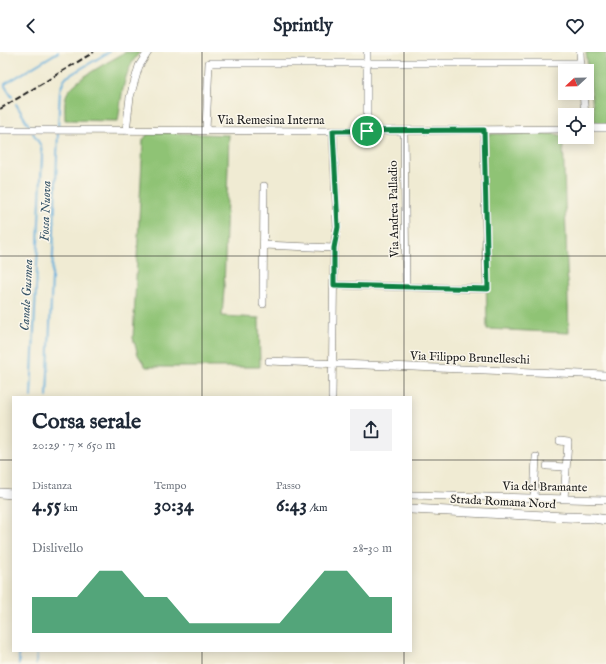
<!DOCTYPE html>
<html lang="it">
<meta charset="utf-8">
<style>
:root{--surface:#fff;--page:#f2f2f3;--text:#1f2937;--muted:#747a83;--accent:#0b8043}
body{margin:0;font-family:"IM FELL English",serif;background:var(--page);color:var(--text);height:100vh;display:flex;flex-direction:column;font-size:15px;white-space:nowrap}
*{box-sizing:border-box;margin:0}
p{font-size:13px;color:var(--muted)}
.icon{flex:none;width:22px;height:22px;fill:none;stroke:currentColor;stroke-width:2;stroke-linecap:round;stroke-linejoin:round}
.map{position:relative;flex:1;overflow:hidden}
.sheet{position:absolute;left:12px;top:344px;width:400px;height:256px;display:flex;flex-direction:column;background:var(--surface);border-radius:0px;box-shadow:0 2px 10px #0003}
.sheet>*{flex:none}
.needle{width:26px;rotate:248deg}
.fabs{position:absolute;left:558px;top:12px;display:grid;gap:8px}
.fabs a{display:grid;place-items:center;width:36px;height:36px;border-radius:0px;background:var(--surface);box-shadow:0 2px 10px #0003;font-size:20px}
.pin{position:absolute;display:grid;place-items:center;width:34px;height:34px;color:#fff;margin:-17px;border:2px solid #fff;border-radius:50%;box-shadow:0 1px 4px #0007}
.round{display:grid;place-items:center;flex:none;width:42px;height:42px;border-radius:0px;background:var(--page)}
.overview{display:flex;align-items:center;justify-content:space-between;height:68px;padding:0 20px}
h1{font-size:22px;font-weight:700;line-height:30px}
.stats{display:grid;grid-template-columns:repeat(3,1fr);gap:6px;height:68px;padding:4px 20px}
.stats div{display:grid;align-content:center}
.stats b{font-size:20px;font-weight:700}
.stats small{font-size:11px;font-weight:400}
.stats p{font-size:11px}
.chart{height:112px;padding:8px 20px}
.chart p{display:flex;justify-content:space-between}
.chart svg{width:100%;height:72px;margin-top:4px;fill:var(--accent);opacity:.7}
header{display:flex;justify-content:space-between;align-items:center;height:52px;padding:0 20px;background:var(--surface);font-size:18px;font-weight:700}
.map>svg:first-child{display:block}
.green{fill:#8fc374;stroke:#567048}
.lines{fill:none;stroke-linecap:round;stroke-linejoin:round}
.stream{stroke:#64aedc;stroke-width:2}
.minor-casing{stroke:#66645c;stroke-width:8}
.major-casing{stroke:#66645c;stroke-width:10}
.minor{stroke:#fff;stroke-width:7}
.major{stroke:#fff;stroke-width:9}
.rail{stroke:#1c1c1c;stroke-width:2;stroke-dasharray:6 3;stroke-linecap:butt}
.route-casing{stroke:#fff;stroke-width:8}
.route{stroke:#0b8043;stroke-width:5}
.grid{fill:none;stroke:#1c1c1c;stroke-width:1;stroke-opacity:0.55}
.labels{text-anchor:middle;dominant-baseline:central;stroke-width:3;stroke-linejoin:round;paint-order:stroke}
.street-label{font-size:12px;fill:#1c1c1c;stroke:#fbf7ec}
.water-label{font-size:13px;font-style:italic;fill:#395669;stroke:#fbf7ec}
</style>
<header><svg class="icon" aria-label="back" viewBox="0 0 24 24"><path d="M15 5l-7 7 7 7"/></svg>Sprintly<svg class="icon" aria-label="heart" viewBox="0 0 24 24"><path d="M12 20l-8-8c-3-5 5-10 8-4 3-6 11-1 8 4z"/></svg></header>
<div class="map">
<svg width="606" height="612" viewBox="0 0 606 612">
<rect width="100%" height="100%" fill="#fbf7ec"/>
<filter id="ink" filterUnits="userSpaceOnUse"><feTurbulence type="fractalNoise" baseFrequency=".025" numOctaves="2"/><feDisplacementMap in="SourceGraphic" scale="8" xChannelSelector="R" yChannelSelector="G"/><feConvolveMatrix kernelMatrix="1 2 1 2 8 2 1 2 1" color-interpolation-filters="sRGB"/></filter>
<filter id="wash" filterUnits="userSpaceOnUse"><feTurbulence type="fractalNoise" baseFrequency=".012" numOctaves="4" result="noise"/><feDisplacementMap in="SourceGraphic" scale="16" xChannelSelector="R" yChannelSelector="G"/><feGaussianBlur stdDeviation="0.9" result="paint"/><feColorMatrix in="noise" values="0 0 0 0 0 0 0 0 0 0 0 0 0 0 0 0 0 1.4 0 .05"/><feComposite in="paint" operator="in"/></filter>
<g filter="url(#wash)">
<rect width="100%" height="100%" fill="#f0ebd3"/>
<path class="green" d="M 126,0 L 140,0 C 137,4 133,8 131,13 C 122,30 121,51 118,69 L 65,68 C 65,61 64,51 66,44 C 70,29 112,8 126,0 Z
M 586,0 L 606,0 L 606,73 L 599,73 L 595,70 Z
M 149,80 L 229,83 L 224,238 L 222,264 L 259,266 L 260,315 L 146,315 L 138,303 L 133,286 L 143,88 Z
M 484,82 L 555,82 L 563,84 L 569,281 L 487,277 Z"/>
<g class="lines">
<path class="stream" d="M 12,45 L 5,34 L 5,32 L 58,0
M 16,52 L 31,77
M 58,76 L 60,38 L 65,26 L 109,0
M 31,345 L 42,105 L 41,94 L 33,81
M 47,345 L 58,81
M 19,612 L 19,599
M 36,612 L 37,599"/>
</g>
</g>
<g filter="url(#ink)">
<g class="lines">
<g class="minor-casing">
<path id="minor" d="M 367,0 L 367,79
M 580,0 L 581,19
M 583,41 L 585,63
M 587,76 L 606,76
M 0,78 L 367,79 L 565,77
M 206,78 L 209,11 L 581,11
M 126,79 L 130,45 L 139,14 L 148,0
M 404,79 L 406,235
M 264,193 L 334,196
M 334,233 L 487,237 L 484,78
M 263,252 L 264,134
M 269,309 L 606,323
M 332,345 L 334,196 L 337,175 L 333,79
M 560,389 L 568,390 L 564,447
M 547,414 L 566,415
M 411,443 L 606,448
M 534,446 L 536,405"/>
</g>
<g class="major-casing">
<path id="major" d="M 0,441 L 13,442
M 411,457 L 565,465 L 594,466 L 606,468"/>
</g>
<use href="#minor" class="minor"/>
<use href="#major" class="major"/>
<path class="rail" d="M 0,57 L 94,0"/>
</g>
</g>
<g class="lines" filter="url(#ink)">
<g class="route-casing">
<path id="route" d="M 484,78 L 488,237 L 334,233 L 334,196 L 338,175 L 333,79 Z"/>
</g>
<use href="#route" class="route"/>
</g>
<path class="grid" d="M 202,0 L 202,345M 404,0 L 404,345M 0,204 L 606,204M 0,408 L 13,408M 411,408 L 606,408M 202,599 L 202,612M 404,599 L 404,612"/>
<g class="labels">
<g class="street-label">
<text x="271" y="68">Via Remesina Interna</text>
<text transform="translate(394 157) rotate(-91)">Via Andrea Palladio</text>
<text transform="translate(470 306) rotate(2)">Via Filippo Brunelleschi</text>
<text transform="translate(545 435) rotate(1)">Via del Bramante</text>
<text transform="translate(503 450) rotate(3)">Strada Romana Nord</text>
</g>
<g class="water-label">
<text transform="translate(46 159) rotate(-88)">Fossa Nuova</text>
<text transform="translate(27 243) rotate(-87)">Canale Gusmea</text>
</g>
</g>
</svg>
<div class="fabs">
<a><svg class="needle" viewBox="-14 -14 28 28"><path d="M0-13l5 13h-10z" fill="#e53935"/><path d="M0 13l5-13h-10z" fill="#747a83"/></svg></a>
<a><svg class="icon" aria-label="locate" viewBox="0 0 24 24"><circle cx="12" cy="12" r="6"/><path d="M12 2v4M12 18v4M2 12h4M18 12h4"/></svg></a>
</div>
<div class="pin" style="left:367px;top:79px;background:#1e9e55"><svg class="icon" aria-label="arrive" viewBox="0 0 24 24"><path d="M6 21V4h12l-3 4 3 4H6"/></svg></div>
<section class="sheet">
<div class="overview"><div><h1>Corsa serale</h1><p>20:29 · 7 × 650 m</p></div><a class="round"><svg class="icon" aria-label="share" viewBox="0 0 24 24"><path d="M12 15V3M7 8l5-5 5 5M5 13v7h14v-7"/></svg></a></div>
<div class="stats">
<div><p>Distanza</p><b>4.55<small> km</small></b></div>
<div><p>Tempo</p><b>30:34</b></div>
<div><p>Passo</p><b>6:43<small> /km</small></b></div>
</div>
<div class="chart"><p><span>Dislivello</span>28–30 m</p>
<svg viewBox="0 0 160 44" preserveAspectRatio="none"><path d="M0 44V22L10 22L20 22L30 6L40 6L50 22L60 22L70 38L80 38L90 38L100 38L110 38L120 22L130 6L140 6L150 22L160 22V44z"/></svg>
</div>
</section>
</div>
